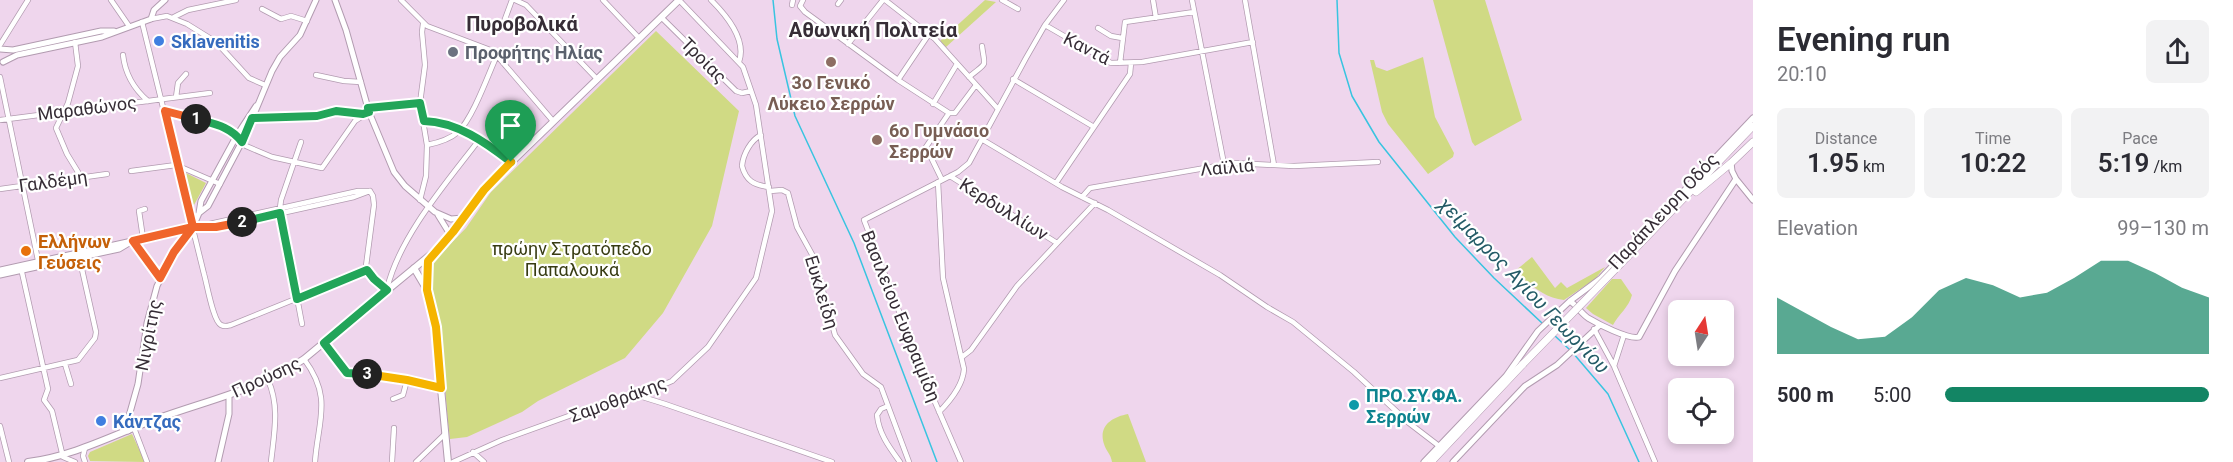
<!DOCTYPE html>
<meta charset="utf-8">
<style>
:root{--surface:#fff;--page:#f2f2f3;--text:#2b2b33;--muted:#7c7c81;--accent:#138564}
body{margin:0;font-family:Roboto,sans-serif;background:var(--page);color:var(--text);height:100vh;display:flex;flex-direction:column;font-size:22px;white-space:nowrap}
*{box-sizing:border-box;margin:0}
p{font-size:20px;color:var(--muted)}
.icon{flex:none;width:33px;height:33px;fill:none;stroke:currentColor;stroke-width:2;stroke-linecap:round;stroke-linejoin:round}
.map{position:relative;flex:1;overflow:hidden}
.panel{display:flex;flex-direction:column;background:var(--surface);width:480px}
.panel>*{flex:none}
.needle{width:39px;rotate:12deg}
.fabs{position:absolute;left:1668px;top:300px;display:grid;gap:12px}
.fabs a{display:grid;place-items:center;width:66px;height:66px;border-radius:9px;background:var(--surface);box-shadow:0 3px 9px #0003;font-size:30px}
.pin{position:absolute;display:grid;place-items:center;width:51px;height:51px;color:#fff;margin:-62px -26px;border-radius:50% 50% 50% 0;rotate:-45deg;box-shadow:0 0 6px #0007}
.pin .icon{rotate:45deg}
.km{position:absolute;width:30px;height:30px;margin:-15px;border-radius:50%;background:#222;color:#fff;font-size:16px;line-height:30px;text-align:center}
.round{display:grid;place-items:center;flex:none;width:63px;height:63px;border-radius:9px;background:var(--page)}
.summary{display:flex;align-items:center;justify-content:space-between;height:102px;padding:0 24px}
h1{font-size:33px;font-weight:600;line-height:45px}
.figures{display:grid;grid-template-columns:repeat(3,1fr);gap:9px;height:102px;padding:6px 24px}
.figures div{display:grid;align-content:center;border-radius:9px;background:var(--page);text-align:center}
.figures b{font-size:26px;font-weight:600}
.figures small{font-size:16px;font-weight:400}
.figures p{font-size:16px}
.chart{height:168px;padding:12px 24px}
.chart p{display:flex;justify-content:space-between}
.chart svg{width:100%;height:108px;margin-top:6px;fill:var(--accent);opacity:.7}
ul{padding:0 24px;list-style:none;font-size:20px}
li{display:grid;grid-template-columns:96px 72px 1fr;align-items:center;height:45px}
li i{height:15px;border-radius:8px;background:var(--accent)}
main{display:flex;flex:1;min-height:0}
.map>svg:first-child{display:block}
.green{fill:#d0da84}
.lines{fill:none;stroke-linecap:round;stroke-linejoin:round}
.stream{stroke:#38c4e0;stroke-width:1.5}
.minor-casing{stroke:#b29bb0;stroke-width:6}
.tertiary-casing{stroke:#b29bb0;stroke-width:7}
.secondary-casing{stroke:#b29bb0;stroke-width:8}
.primary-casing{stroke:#b29bb0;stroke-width:8}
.minor{stroke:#fff;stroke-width:4.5}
.tertiary{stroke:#fff;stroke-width:5}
.secondary{stroke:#fff;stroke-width:6}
.primary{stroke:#fff;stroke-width:7}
.primary-bridge-casing{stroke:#b29bb0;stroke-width:8;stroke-linecap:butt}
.primary-bridge{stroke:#fff;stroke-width:7}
.split-1-casing{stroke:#fff;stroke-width:12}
.split-2-casing{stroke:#fff;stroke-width:12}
.split-3-casing{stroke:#fff;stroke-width:12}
.split-4-casing{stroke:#fff;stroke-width:12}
.split-1{stroke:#22a559;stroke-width:8}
.split-2{stroke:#f0652b;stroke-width:8}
.split-3{stroke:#22a559;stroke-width:8}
.split-4{stroke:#f5b400;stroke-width:8}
.shop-dot{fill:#3f7fe0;stroke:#fff;stroke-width:2}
.worship-dot{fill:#6b7280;stroke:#fff;stroke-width:2}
.education-dot{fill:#8d6e63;stroke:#fff;stroke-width:2}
.food-dot{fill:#e8710a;stroke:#fff;stroke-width:2}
.culture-dot{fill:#0f9aa8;stroke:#fff;stroke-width:2}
.labels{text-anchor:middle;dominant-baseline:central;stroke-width:4.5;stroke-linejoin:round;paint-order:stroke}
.shop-label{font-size:18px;font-weight:bold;fill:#366cbe;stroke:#fff;text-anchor:start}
.street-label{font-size:18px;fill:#362d36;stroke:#fff}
.worship-label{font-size:18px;font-weight:bold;fill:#5b616d;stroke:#fff;text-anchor:start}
.education-label{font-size:18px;font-weight:bold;fill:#785e54;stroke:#fff}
.food-label{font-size:18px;font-weight:bold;fill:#c56008;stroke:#fff;text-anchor:start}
.park-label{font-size:18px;fill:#383c13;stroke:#fff}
.culture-label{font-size:18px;font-weight:bold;fill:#0d838f;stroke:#fff;text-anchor:start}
.neighbourhood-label{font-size:20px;font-weight:bold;fill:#362d36;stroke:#fff}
.water-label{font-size:20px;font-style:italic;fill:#245b67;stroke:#fff}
</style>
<main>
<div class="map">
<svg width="1753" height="462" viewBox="0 0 1753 462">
<rect width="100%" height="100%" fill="#efd6ed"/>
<path class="green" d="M 985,0 L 996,2 L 946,47 L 940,41 Z
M 1433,0 L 1485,0 L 1522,120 L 1475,146 L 1472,142 Z
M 656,31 L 739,111 L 712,226 L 663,313 L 625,358 L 538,401 L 522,412 L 467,437 L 450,439 C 444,394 445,349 434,305 C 432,292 426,277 431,264 L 466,228 L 491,192 Z
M 1423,57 L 1435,117 L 1454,153 L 1453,157 L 1428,174 L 1388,124 L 1382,112 L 1370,60 L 1374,60 L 1376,67 L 1387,71 Z
M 186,173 L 206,183 L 194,205 L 191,203 Z
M 1532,257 L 1555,288 L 1561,282 L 1567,288 L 1605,267 L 1595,279 L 1564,300 C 1544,298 1529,284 1515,271 Z
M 1612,279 L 1621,279 L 1632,295 C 1629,307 1619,314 1613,325 L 1593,314 L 1586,308 Z
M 1128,414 L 1146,462 L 1112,462 C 1111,454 1106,451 1104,444 C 1098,426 1112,417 1128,414 Z
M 132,434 L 145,462 L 90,461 L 88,456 L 90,452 Z"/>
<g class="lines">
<path class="stream" d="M 773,0 L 777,39 L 795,116 L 854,243 L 937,462
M 1337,0 L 1339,53 L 1352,96 L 1379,142 L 1455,237 L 1494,278 L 1542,323
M 1554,335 L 1570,350
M 1573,353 L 1608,394 L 1639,462"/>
<g class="minor-casing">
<path id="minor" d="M 111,0 L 129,26
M 401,0 L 427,26 L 493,51 L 553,121
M 515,0 L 526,5 L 597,79
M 603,0 L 639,38
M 711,0 C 726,15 747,39 739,62
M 803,0 L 800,6 L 805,12 L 898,80 L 949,113
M 885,0 L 935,39 L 998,109
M 1002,0 L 1018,9
M 1153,0 L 1156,18
M 1192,0 L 1224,164
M 1245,0 L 1274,165
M 838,4 L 841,0
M 792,5 L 793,0
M 262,9 L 281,19 L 291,16 L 307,21
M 174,17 L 188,10 L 236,0
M 661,17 L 736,91 L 742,93 L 751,91
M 151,19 L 167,16 L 187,24 L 216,42 L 249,78 L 265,85
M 142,22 L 204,274 C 207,284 213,321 221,325 C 225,327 227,326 231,325 L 367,270
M 1045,25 L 1111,63 L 1142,62 L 1253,42
M 502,27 L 512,0
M 1098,28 L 1111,36 L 1122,38
M 848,44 L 883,0
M 0,45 L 28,0
M 123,55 C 125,73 134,89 148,101
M 1120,63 L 1125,22 L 1194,12
M 316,75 L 344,81 L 361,82
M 0,77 L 39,265
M 969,77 C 988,61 985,69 982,46
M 1013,79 L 1094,127
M 898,80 L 929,34
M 176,97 L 178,83 L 186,74
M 420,103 L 427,145
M 933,104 L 957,64
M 368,108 L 420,103 L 425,65 L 422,32 L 423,24
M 165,112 L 219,124 L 235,134 L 246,146 L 272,157 L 322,168 L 355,121 L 369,112
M 949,113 L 955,113 L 976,85
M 252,118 L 317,116 L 336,111 L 363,114
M 0,120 L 210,93
M 424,121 C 457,123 485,141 511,162
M 761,135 C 751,140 743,154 742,166 C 746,181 754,185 769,187
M 983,140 L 1062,187 L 1108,210 L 1220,275 L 1267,307 L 1293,322 L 1354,372 L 1409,423 L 1439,446
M 301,142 L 281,200 L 280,208 L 302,324
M 131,171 L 176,165 L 220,184
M 950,176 L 1057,243
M 75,178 L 78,172 L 67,154 L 56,128 L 68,103 L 78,66 L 75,42
M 942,180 L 926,147 L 949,113
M 938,182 L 943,278 L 964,369 C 963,385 950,401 939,412
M 1056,183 L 1130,74 L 1131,63
M 0,189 L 107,174
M 370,191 L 373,196 L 374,205 L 366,266 L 371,276 L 387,289 C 399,237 447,182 479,140
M 770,191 L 782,190 L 788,193 L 797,227 L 814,258 L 835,335 L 863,374 L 881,387 L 909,462
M 1082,197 L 1090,188 L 1234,163 L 1294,166 L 1378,162
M 420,200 L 426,176 L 427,145 C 437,143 450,139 458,132 C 473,118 488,75 497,55
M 205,225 L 358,191 L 370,191
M 193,227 L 223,226 L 354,197 L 370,191
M 143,238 L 139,211 L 145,209
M 133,241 L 160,278
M 21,268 L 48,389 L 44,400 L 52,411 L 63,457 L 75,462
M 1594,329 L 1614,366 L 1655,462
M 324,343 L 348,373 L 387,376 L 441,388
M 962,357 L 971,350 L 1017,286 L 1095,203
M 304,359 C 333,398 318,420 315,462
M 65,364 L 71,384
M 1614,366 L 1624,335
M 0,378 L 78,360 L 95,338 L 96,332 L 79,256
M 268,380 C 280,406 274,434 271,462
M 636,395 L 665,404 L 832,462
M 393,399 L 403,395 L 407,380
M 888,406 L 881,409 L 877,415 C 879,434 889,447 900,462
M 0,426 L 9,462
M 134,428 L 147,462
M 85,448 L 83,456 L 85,462
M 473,452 L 484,462
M 392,462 L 394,428
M 416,462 L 445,434
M 453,462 L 502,440 L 602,404 L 649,391 L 672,381 L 708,347 L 756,278 L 772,211 L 756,105 L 743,67 L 679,0
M 961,462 L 925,379 L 864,220 L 958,172 L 969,163 L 1026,58 L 1045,25 L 1064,0"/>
</g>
<g class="tertiary-casing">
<path id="tertiary" d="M 335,0 L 346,30 L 369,112 L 394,172 L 405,186 L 435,212 L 451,219 L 463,218
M 0,49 L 13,50 L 101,31 L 114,31
M 3,62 L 17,55 L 102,37 L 151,19 L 154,10 L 165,0
M 1736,179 L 1753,200
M 199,213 L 208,206 L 245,136 L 272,71 L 280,57 L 300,35 L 316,0
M 438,215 L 451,236
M 0,270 L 191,228
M 0,275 L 119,249 L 129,243
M 1570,301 C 1577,306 1581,313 1588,318 C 1598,324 1629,340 1639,337 L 1675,271 L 1736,179 L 1732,171 L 1731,163
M 128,431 L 127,423 L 138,384 L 147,323 L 157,286 L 174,252 L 193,227 L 199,213 L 201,201 L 237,135 L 256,106
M 218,462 L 229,414 L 229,395
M 1424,462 L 1506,376 L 1538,331 L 1570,301 L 1601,278 L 1753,118
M 1453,462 L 1525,386 L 1557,365 L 1600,325"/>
</g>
<g class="secondary-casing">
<path id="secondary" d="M 414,268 L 427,290 L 435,325 L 448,462
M 427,288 L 426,269 L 430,257
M 28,462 C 75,456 115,434 159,418 C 209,400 260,389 304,359 L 441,246 L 492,181 L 679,0"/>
</g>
<g class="primary-casing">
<path id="primary" d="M 1696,192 L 1731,163 L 1753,142
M 1633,251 L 1753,126
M 1431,462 L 1523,364"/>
</g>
<use href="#minor" class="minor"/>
<use href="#tertiary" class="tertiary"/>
<use href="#secondary" class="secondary"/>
<use href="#primary" class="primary"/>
<g class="primary-bridge-casing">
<path id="primary-bridge" d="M 1523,364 L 1633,251"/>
</g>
<use href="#primary-bridge" class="primary-bridge"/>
</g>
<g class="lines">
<g class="split-1-casing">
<path id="split-1" d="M 196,119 C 214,124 230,126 242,142 L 252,118 L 317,116 L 336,111 L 363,114 L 369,112 L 368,108 L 420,103 L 424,121 C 457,122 485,142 511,162"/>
</g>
<g class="split-2-casing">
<path id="split-2" d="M 196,119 L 165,111 L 193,227 L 174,252 L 160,278 L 133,241 L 193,227 L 216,227 L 242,222"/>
</g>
<g class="split-3-casing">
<path id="split-3" d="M 242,222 L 280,213 L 297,299 L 367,270 L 374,279 L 387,290 L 324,343 L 347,373 L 367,374"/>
</g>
<g class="split-4-casing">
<path id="split-4" d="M 367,374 L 407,380 L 441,388 L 436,327 L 427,290 L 428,261 L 453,232 L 484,190 L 511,162"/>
</g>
<use href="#split-1" class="split-1"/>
<use href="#split-2" class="split-2"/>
<use href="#split-3" class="split-3"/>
<use href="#split-4" class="split-4"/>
</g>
<g class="shop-dot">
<circle cx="159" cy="41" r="6"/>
<circle cx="101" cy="421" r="6"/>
</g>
<circle class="worship-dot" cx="453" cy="52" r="6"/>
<g class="education-dot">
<circle cx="831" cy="62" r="6"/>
<circle cx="877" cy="140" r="6"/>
</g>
<circle class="food-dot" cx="26" cy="251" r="6"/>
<circle class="culture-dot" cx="1354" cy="405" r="6"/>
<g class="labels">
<g class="shop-label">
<text x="171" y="41">Sklavenitis</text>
<text x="113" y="421">Κάντζας</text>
</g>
<g class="street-label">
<text transform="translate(1087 48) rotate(27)">Καντά</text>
<text transform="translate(704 60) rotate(45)">Τροίας</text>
<text transform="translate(87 108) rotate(-7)">Μαραθώνος</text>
<text transform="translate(1227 167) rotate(-5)">Λαϊλιά</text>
<text transform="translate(53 181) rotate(-8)">Γαλδέμη</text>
<text transform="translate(1004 209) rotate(32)">Κερδυλλίων</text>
<text transform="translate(1663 211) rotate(-47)">Παράπλευρη Οδός</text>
<text transform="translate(822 292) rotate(73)">Ευκλείδη</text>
<text transform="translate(901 316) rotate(68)">Βασιλείου Ευφραιμίδη</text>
<text transform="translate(148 335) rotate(-79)">Νιγρίτης</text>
<text transform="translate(266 377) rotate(-25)">Προύσης</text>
<text transform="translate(618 399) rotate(-20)">Σαμοθράκης</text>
</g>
<g class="worship-label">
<text x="465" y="52">Προφήτης Ηλίας</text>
</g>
<g class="education-label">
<text x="831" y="82">3ο Γενικό<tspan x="831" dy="21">Λύκειο Σερρών</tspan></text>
<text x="889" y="130" text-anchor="start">6ο Γυμνάσιο<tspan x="889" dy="21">Σερρών</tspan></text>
</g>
<g class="food-label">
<text x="38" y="241">Ελλήνων<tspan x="38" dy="21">Γεύσεις</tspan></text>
</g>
<g class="park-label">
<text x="572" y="248">πρώην Στρατόπεδο<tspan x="572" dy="21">Παπαλουκά</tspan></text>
</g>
<g class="culture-label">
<text x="1366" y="395">ΠΡΟ.ΣΥ.ΦΑ.<tspan x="1366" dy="21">Σερρών</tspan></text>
</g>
<g class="neighbourhood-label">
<text x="522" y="24">Πυροβολικά</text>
<text x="873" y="30">Αθωνική Πολιτεία</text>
</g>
<g class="water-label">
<text transform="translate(1524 285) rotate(46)">χείμαρρος Αγίου Γεωργίου</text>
</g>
</g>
</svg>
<div class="fabs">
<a><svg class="needle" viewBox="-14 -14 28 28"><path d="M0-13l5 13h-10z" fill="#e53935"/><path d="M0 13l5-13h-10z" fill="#7c7c81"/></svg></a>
<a><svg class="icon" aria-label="locate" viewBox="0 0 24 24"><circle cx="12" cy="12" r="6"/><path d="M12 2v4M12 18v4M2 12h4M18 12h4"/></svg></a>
</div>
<div class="pin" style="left:511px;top:162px;background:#1e9e55"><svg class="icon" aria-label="arrive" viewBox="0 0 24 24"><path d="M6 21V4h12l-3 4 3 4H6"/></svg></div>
<b class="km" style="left:196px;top:119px">1</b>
<b class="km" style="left:242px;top:222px">2</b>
<b class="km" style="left:367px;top:374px">3</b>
</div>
<section class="panel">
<div class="summary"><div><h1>Evening run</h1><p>20:10</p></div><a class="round"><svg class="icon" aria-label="share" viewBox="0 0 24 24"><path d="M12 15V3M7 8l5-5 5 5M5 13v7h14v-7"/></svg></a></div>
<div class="figures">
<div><p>Distance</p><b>1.95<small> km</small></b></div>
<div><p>Time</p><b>10:22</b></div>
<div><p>Pace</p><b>5:19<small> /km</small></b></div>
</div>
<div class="chart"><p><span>Elevation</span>99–130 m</p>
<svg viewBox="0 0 160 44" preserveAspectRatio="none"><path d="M0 44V21L10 27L20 33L30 38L40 37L50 29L60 18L70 13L80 16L90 21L100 19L110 13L120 6L130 6L140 11L150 17L160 21V44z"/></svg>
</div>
<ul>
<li><b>500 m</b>5:00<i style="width:100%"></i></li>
</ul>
</section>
</main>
